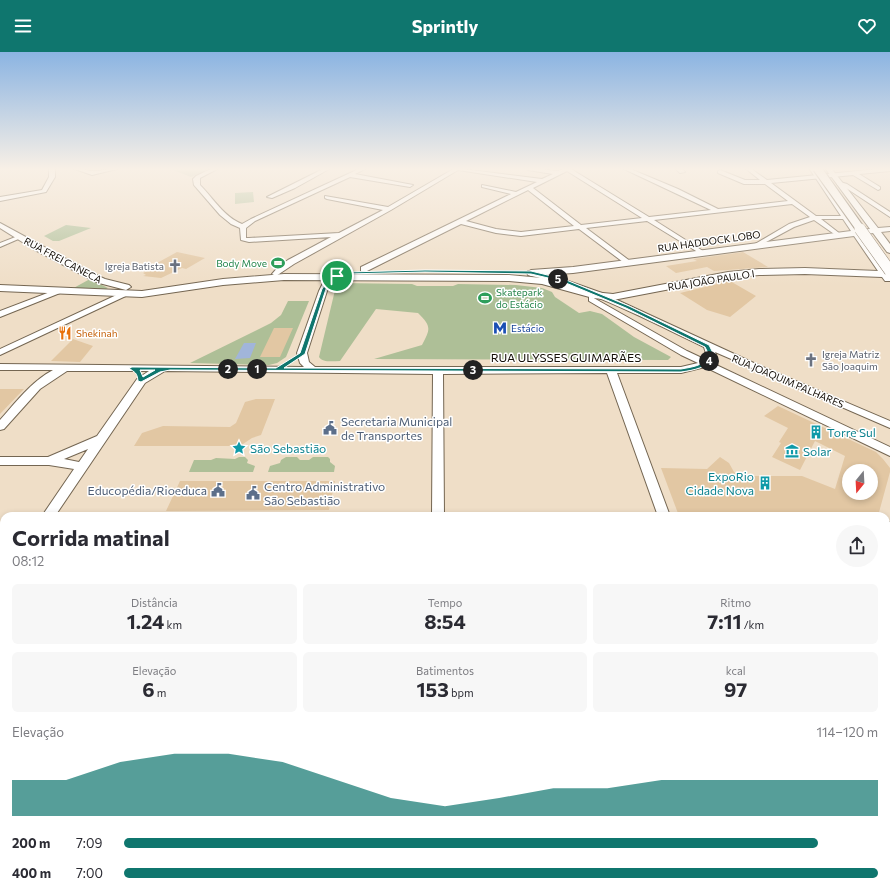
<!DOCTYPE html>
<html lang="pt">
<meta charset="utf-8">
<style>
:root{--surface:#fff;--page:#f7f7f7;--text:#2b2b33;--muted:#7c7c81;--accent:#0f766e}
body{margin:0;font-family:Commissioner,sans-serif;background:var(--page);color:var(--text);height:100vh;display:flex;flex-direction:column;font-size:15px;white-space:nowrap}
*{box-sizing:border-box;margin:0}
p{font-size:13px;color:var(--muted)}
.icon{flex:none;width:22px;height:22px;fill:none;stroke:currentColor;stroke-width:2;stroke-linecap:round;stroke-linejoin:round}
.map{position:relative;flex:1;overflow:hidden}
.sheet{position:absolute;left:0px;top:460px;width:890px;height:384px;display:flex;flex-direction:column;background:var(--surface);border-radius:12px 12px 0 0;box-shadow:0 2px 6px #0003}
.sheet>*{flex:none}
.needle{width:26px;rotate:198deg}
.buttons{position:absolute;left:842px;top:412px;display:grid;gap:8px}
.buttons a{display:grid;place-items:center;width:36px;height:36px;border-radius:50%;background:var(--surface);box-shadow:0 2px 6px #0003;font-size:20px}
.pin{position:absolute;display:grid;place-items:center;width:34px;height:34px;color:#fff;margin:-17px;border:2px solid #fff;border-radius:50%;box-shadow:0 1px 4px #0007}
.km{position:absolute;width:20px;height:20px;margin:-10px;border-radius:50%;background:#222;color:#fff;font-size:11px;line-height:20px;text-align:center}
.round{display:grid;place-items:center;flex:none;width:42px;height:42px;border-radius:21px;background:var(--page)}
.head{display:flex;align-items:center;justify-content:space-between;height:68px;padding:0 12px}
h1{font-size:22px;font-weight:700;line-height:30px}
.metrics{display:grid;grid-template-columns:repeat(3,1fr);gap:6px;height:68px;padding:4px 12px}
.metrics div{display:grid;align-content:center;border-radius:6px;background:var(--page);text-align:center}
.metrics b{font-size:20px;font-weight:700}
.metrics small{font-size:11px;font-weight:400}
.metrics p{font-size:11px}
.chart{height:112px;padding:8px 12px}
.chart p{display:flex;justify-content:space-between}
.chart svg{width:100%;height:72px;margin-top:4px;fill:var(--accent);opacity:.7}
ul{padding:0 12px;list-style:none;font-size:13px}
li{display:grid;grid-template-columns:64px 48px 1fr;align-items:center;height:30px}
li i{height:10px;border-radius:5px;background:var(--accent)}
header{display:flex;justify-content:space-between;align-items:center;height:52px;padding:0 12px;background:var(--accent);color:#fff;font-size:18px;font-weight:700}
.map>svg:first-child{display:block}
.green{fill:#aebf97}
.water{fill:#a1b5da}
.building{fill:#e2c7a3;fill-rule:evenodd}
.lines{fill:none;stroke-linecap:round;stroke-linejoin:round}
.minor-casing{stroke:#746652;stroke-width:2}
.major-casing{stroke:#746652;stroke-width:2}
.highway-casing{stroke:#746652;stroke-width:2}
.minor{fill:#fff;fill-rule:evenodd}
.major{fill:#fff;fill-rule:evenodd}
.highway{fill:#fff;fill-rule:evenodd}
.highway-bridge-far1-casing{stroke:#746652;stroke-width:10;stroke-linecap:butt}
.highway-bridge-casing{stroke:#746652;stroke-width:12;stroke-linecap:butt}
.highway-bridge-far1{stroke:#fff;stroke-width:8}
.highway-bridge{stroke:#fff;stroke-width:11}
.route{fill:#0f766e;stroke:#fff;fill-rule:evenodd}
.labels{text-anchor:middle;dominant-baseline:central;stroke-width:3;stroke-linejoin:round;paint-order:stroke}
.far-street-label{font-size:10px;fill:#140e07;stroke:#fff}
.far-leisure-label{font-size:10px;fill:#27864d;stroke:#fff;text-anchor:end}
.far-worship-label{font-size:10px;fill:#5b616d;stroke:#fff;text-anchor:end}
.far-transit-label{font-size:10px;fill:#164399;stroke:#fff;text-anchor:start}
.far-food-label{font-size:10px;fill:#c56008;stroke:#fff;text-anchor:start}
.street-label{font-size:12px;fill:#140e07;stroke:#fff}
.service-label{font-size:12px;fill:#4e5e75;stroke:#fff;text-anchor:start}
.culture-label{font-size:12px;fill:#0d838f;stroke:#fff;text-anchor:start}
</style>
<header><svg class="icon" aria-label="menu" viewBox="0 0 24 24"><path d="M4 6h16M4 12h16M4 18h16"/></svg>Sprintly<svg class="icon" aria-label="heart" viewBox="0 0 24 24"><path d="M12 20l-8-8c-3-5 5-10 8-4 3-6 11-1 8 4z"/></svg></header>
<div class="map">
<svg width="890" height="844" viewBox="0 0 890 844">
<rect width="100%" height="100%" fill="#efdec7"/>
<path class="green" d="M 168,116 L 212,116 L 191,125 Z
M 253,140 L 254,150 L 235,152 L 235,141 Z
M 66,173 L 91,176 L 59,189 L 53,189 L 44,184 Z
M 90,227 L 108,236 L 104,238 L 70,238 Z
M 340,231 L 412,232 L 417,234 L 453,234 L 458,232 L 516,233 L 542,236 L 552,240 L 555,245 L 579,261 L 590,259 L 602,262 L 634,285 L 671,305 L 668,308 L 374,307 L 422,293 C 431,276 431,274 418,261 L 376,257 L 340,309 C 333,309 323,311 319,305 L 336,234 Z
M 288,249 L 309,249 L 286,305 L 277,311 L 269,313 L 190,311 L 271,271 L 281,263 Z
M 239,405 L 245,405 L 248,408 L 247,411 L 255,414 L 253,420 L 189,420 L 194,408 L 211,408 L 216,406 L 235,407 Z
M 286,405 L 297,405 L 300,408 L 309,408 L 313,405 L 328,405 L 330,407 L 330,410 L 335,414 L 334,420 L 268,420 L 270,414 L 280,411 L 281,408 Z
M 890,645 L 890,732 L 886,729 L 886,646 Z"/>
<path class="water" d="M 244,291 L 256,291 L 250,306 L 235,307 Z
M 886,782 L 890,789 L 890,844 L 882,844 L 877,840 L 886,840 Z"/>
<path class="building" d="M 177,200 L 205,206 L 186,217 L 182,216 L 161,226 L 143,224 L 146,223 L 143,221 L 162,212 L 157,211 Z
M 743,200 L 768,215 L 714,219 L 707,215 L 676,221 L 666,214 L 697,209 L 693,207 Z
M 730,229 L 756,244 L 730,265 L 707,258 L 680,241 Z
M 274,276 L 293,276 L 280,305 L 260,305 Z
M 73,287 L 93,294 L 80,310 L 51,309 Z
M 0,337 L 24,337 L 0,362 Z
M 256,347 L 275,347 L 261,383 L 252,386 L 240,394 L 134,394 L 142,381 L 163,374 L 230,375 L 236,371 L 245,350 Z
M 778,354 L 876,400 L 883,407 L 890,416 L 890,420 L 878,464 L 727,464 L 726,461 L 708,461 L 709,464 L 679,464 L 661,416 L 707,417 L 720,405 L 729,411 L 734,420 L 741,424 L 802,424 L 835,437 L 845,404 L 815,389 L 800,418 L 772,405 L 781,391 L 779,390 L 788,376 L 764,364 ZM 849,419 L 871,419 L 871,441 L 849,441 Z
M 180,429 L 335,429 L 329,458 L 166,459 Z"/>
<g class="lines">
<g class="minor-casing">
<path id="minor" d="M 49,116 L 55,116 L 55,125 L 46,140 L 0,149 L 0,145 L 42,138 L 49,125 Z
M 72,116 C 79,115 85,118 91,119 C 101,120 111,115 121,116 L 92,123 Z
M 213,116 L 219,116 L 200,126 L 200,133 C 213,146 224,165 242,172 L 251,167 L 361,116 L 367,116 L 355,122 L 413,133 L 410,135 L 350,125 L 255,169 L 246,176 L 246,186 L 249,186 L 339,181 L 383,158 L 327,147 L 325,146 L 325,144 L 388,155 L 455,116 L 542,127 L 553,122 L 528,118 L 526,116 L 558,119 L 566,116 L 571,116 L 571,117 L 649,165 L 711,158 L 622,116 L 628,116 L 678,137 L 718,157 L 788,149 L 765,132 L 744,132 L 718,121 L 718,119 L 720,118 L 745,128 L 760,128 L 745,116 L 750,116 L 767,128 L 888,116 L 890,116 L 890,119 L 859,122 L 880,135 L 880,137 L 878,138 L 853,123 L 771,131 L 816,164 L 848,164 L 849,165 L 846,167 L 821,167 L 839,181 L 839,183 L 837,184 L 814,168 L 794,175 L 759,194 L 755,194 L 755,192 L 789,172 L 810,165 L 792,152 L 654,168 L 703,199 L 703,201 L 701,202 L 647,169 L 586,176 L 630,209 L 630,213 L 627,213 L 579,177 L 521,184 L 496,181 L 461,172 L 367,219 L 361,219 L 361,215 L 511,142 L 482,135 L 482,133 L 516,140 L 537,130 L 458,118 L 391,158 L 294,212 L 276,224 L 272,222 L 279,214 L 288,208 L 331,185 L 249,190 L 241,188 L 240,176 L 231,172 L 220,163 L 194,133 L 193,127 L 196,124 ZM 567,119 L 642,166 L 581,173 L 533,136 ZM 528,138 L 574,174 L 521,180 L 496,177 L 466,169 Z
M 325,116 L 331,116 L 295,136 L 272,146 L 267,145 Z
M 675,116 L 681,116 L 685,120 L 680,121 Z
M 840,130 L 847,132 L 890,160 L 890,165 L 843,134 L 838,133 L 837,132 Z
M 18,184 L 23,185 L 0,195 L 0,191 Z
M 528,219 L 557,225 L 602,241 L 756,312 L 890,369 L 890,376 L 715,300 L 717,305 L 712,311 L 890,395 L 890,404 L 705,315 L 681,321 L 617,321 L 670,464 L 658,464 L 607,321 L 443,322 L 444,464 L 432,464 L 433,322 L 165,319 L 145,331 L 55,464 L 42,464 L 74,417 L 49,413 L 0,413 L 0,405 L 48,405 L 97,384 L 137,327 L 149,319 L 67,319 L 40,337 L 4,377 L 0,378 L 0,368 C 16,350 31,330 53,318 L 0,318 L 0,312 L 304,315 L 300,311 L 297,301 L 319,239 L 324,229 L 337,222 L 341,224 L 330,232 L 327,239 L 307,301 L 309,310 L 315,315 L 681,315 L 698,311 L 681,303 L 589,249 L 589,245 L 592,245 L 687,299 L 704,307 L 707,305 L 704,295 C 645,267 592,238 528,223 ZM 88,397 L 79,410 L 64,407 Z
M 58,237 L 61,237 L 65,239 L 0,265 L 0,259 Z
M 123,240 L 129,240 L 130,242 L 0,303 L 0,297 Z
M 890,470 L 890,493 L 886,494 L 886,471 Z
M 0,489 L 4,489 L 4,499 L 0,499 Z
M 4,521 L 4,541 L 0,542 L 0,523 Z
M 0,544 L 4,545 L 4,558 L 0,557 Z"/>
</g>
<g class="major-casing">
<path id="major" d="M 809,116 L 815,116 L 859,178 L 870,177 L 825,116 L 831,116 L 878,176 L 890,175 L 890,179 L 881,180 L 890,192 L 890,201 L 887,200 L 873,181 L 862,183 L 887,219 L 890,219 L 890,229 L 885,229 L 882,225 L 805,222 L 759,223 L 728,226 L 613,248 L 593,246 L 542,232 L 509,229 L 284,228 L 223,233 L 142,245 L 0,239 L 0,233 L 142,239 L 223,227 L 284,222 L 509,223 L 542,226 L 593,240 L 613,242 L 728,220 L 759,217 L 805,216 L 878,219 L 854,184 L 573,221 L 531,224 L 526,221 L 531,218 L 573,215 L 851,179 Z
M 0,171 L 94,222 L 105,227 L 129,233 L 131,235 L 126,238 L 99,231 L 88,226 L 35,198 L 0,176 Z
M 890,569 L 890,614 L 886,613 L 886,571 Z
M 0,591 L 4,591 L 4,609 L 0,609 Z
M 0,627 L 4,627 L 4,647 L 0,647 Z
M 0,704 L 4,704 L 4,728 L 0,728 Z
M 886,724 L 890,726 L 890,750 L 886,748 Z
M 0,759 L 4,759 L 4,783 L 0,783 Z
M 664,840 L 695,840 L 696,844 L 665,844 Z
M 733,840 L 764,840 L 765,844 L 734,844 Z"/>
</g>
<g class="highway-casing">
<path id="highway" d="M 890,557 L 890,577 L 886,578 L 886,558 Z
M 890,609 L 890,632 L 886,634 L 886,610 Z
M 794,840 L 851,840 L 853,844 L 796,844 Z"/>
</g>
<use href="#minor" class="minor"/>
<use href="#major" class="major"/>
<use href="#highway" class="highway"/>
<g class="highway-bridge-far1-casing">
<path id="highway-bridge-far1" d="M 817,116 L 861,178"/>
</g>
<g class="highway-bridge-casing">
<path id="highway-bridge" d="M 860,177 L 890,219"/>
</g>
<use href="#highway-bridge-far1" class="highway-bridge-far1"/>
<use href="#highway-bridge" class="highway-bridge"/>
</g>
<linearGradient id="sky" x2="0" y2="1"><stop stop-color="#8bb4e2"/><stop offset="0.5" stop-color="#f8f0e6"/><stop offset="1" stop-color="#f8f0e6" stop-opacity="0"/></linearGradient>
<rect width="890" height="234" fill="url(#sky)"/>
<path class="route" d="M 425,218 L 531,219 L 564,227 L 629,254 L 709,293 L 715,305 C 706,316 695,318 681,320 L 170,318 L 160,320 L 141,330 L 138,329 C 137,320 135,321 129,316 L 132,315 L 276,316 L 300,301 L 322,237 C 329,227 335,223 347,220 ZM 425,220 L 531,222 L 561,229 L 626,256 L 705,295 L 710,305 C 702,314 692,315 681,317 L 284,316 L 305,302 L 326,237 C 332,228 338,225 347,222 ZM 140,318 L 155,318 L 143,325 Z"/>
<defs>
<g id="stadium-bare" transform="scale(1.08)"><path d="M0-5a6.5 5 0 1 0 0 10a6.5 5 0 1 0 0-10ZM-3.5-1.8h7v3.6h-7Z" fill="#2e9e5b" stroke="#fff" stroke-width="2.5" paint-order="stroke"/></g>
<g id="church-bare" transform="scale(1.08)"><path d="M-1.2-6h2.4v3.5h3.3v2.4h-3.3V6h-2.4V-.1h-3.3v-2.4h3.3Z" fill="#6b7280" stroke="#fff" stroke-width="2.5" paint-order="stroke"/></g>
<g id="metro-bare" transform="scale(1.08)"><path d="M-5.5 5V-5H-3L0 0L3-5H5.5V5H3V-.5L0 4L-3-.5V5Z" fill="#1a4fb4" stroke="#fff" stroke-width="2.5" paint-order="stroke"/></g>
<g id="restaurant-bare" transform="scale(1.08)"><path d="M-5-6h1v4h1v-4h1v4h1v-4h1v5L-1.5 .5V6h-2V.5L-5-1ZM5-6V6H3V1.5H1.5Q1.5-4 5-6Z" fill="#e8710a" stroke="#fff" stroke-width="2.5" paint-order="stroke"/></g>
<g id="civic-bare" transform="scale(1.08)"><path d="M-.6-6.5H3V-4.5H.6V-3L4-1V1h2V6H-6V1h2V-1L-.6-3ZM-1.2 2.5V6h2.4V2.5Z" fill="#5c6f8a" stroke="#fff" stroke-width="2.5" paint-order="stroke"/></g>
<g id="building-bare" transform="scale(1.08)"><path d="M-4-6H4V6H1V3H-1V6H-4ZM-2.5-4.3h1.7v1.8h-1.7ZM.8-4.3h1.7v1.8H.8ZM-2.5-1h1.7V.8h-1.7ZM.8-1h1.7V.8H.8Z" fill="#0f9aa8" stroke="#fff" stroke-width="2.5" paint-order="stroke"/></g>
<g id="sight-bare" transform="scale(1.08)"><path d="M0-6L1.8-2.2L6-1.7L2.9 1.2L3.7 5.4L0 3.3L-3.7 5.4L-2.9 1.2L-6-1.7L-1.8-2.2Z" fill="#0f9aa8" stroke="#fff" stroke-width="2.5" paint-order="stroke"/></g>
<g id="museum-bare" transform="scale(1.08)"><path d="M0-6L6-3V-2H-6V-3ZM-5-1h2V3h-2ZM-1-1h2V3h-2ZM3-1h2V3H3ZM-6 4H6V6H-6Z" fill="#0f9aa8" stroke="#fff" stroke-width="2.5" paint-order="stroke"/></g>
</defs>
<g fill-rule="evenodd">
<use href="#stadium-bare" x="278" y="211"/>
<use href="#church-bare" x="175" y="214"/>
<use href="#stadium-bare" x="485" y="246"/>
<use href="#metro-bare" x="500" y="276"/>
<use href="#restaurant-bare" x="65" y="281"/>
<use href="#church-bare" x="811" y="308"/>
<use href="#civic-bare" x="330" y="376"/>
<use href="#building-bare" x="816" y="380"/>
<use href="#sight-bare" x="239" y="396"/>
<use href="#museum-bare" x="792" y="399"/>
<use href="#building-bare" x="765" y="431"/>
<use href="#civic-bare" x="218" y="438"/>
<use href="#civic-bare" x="253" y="441"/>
</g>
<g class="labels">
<g class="far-street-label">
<text transform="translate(709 189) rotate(-8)">RUA HADDOCK LOBO</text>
<text transform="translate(63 208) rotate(28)">RUA FREI CANECA</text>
<text transform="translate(711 228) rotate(-9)">RUA JOÃO PAULO I</text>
<text transform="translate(788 329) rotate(23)">RUA JOAQUIM PALHARES</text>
</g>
<g class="far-leisure-label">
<text x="267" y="211">Body Move</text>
<text x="496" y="240" text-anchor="start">Skatepark<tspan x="496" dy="12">do Estácio</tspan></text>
</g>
<g class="far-worship-label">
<text x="164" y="214">Igreja Batista</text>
<text x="822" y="302" text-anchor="start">Igreja Matriz<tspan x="822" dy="12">São Joaquim</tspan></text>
</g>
<g class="far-transit-label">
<text x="511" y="276">Estácio</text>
</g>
<g class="far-food-label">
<text x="76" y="281">Shekinah</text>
</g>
<g class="street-label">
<text x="566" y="305">RUA ULYSSES GUIMARÃES</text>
</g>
<g class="service-label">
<text x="341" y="369">Secretaria Municipal<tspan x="341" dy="14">de Transportes</tspan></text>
<text x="264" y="434">Centro Administrativo<tspan x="264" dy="14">São Sebastião</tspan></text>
<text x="207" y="438" text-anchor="end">Educopédia/Rioeduca</text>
</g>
<g class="culture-label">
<text x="827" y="380">Torre Sul</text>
<text x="250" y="396">São Sebastião</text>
<text x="803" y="399">Solar</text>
<text x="754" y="424" text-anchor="end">ExpoRio<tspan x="754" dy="14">Cidade Nova</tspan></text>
</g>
</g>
</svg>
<div class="buttons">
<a><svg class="needle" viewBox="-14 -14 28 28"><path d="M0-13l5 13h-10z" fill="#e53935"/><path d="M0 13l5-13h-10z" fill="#7c7c81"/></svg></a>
</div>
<div class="pin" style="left:337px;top:224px;background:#1e9e55"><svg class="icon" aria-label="arrive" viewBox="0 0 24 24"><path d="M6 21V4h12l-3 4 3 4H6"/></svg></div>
<b class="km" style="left:257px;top:317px">1</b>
<b class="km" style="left:228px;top:317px">2</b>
<b class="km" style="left:473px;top:318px">3</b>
<b class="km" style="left:709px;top:309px">4</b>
<b class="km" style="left:558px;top:227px">5</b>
<section class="sheet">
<div class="head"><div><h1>Corrida matinal</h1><p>08:12</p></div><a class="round"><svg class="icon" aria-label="share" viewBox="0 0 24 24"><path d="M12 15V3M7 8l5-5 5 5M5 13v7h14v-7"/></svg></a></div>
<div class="metrics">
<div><p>Distância</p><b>1.24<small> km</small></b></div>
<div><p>Tempo</p><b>8:54</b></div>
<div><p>Ritmo</p><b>7:11<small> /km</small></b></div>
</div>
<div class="metrics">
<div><p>Elevação</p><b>6<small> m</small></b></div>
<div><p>Batimentos</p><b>153<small> bpm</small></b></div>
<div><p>kcal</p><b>97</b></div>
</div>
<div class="chart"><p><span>Elevação</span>114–120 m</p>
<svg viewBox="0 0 160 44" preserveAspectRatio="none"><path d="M0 44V22L10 22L20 11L30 6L40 6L50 11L60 22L70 33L80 38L90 33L100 27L110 27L120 22L130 22L140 22L150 22L160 22V44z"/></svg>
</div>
<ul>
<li><b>200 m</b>7:09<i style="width:92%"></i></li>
<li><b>400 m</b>7:00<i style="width:100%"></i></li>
</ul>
</section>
</div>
